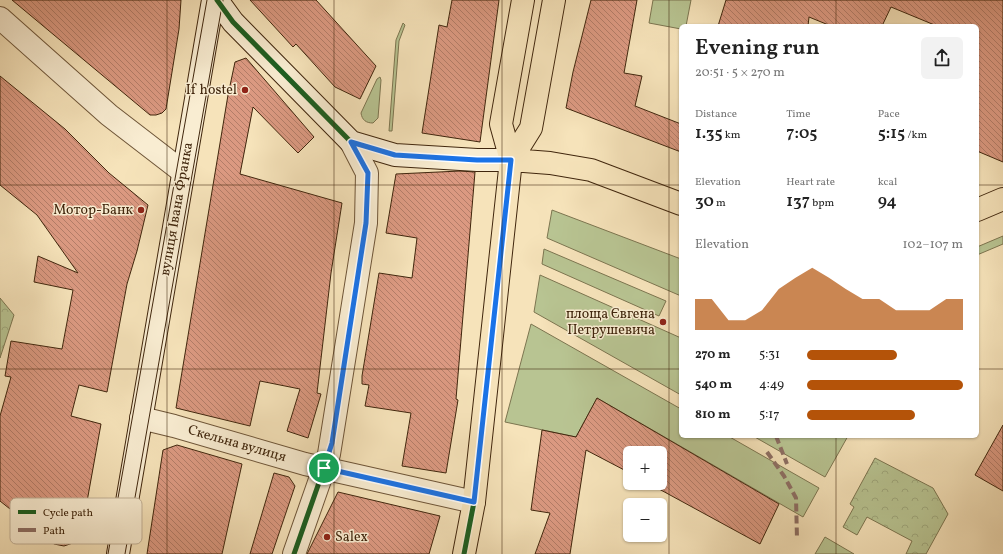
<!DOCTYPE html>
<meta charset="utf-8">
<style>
:root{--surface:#fff;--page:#f2f2f2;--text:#222;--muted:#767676;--accent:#b45309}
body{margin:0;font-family:Vollkorn,serif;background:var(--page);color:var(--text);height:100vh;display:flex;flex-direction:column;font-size:15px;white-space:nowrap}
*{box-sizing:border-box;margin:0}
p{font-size:13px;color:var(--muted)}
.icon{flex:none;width:22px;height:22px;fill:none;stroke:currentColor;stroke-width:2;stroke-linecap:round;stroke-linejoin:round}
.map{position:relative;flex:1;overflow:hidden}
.details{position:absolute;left:679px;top:24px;width:300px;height:414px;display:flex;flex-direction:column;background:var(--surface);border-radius:6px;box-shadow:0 1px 3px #0004}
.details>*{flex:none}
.tools{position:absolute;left:623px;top:446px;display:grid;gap:8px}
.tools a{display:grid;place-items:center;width:44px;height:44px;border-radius:6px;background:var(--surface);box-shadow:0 1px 3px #0004;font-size:20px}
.pin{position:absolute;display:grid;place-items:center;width:34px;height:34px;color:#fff;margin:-17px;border:2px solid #fff;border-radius:50%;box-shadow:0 1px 4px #0007}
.round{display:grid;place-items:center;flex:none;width:42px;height:42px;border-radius:6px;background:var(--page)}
.overview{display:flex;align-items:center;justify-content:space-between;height:68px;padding:0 16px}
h1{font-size:22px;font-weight:600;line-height:30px}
.figures{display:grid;grid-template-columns:repeat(3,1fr);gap:6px;height:68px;padding:4px 16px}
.figures div{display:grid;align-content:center}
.figures b{font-size:17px;font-weight:600}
.figures small{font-size:11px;font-weight:400}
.figures p{font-size:11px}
.chart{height:112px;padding:8px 16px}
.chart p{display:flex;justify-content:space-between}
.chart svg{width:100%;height:72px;margin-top:4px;fill:var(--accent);opacity:.7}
ul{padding:0 16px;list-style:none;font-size:13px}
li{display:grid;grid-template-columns:64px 48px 1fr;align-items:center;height:30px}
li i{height:10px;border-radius:5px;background:var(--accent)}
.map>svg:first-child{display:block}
.grass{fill:#b8c492;stroke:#7c7550}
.forest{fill:url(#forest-crowns);stroke:#7c7550}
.building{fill:url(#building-back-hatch);stroke:#40260d}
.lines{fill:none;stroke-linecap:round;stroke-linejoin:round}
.street-casing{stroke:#6e5538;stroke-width:24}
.secondary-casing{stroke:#40260d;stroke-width:24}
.primary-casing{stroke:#40260d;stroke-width:24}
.street{stroke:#f9edd2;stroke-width:22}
.secondary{stroke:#f9edd2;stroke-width:22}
.primary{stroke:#f6e3ba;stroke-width:22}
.tram{stroke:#40260d;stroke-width:1}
.quiet{stroke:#8d6e63;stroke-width:4;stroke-dasharray:8 4;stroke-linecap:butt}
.cycleway-casing{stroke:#f9edd2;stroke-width:8}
.cycleway{stroke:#1b5e20;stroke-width:5}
.route-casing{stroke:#fff;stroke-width:8}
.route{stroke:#1a73e8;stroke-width:5}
.grid{fill:none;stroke:#40260d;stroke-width:1;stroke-opacity:0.55}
.poi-dot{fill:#8f2418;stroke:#f9edd2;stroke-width:1.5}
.labels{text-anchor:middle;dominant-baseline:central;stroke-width:3;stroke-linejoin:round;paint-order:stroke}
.poi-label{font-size:14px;fill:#40260d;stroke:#f9edd2;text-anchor:end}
.street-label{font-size:14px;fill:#40260d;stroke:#f9edd2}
.key{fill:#f9edd2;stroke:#c2b197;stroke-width:1}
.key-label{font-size:11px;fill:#40260d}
</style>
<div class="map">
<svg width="1003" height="554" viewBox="0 0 1003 554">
<defs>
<pattern id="forest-crowns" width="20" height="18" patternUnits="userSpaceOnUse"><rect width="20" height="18" fill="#b8c492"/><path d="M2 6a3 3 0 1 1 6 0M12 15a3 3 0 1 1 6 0" fill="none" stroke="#9fa87d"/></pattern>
<pattern id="building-back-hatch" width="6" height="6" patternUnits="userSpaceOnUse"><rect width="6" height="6" fill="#db9981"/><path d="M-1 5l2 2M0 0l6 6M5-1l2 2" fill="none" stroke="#b37d68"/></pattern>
</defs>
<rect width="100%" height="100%" fill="#f6e3ba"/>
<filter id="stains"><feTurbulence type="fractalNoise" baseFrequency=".005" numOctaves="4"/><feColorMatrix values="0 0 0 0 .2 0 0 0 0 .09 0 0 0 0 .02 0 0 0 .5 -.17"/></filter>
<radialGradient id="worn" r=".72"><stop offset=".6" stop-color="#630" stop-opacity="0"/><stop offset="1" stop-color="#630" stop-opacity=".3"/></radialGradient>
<path class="grass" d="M 653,0 L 691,0 L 686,26 L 681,26 L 681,29 L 649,23 Z
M 403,23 L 405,25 L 399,41 L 392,131 L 389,131 L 396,40 Z
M 380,77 L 381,80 L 378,118 L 373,123 C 366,123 362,120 361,113 L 377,79 Z
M 552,210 L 681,259 L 681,296 L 547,238 Z
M 1003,236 L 1003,244 L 977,255 L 977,247 Z
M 544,249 L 666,301 L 659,316 L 542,264 Z
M 540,275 L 681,338 L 681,395 L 534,312 Z
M 531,324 L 681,409 L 681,436 L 728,436 L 819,488 L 803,517 L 597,398 L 576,437 L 505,422 Z
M 753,436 L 848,436 L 825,477 Z
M 825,537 L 854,554 L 815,554 Z"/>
<path class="forest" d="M 0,298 L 14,315 L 0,358 Z
M 875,458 L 933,488 L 948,514 L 926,554 L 906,554 L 912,541 L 867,517 L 857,535 L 843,527 L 854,507 L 850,504 Z"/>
<path class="building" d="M 12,0 L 181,0 L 179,29 L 166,109 L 162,113 L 156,115 L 150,115 Z
M 250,0 L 316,0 L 376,66 L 360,99 L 335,87 L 296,44 L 293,47 Z
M 452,0 L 499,0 L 480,142 L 422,133 L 439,25 L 447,27 Z
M 591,0 L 637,0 L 624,73 L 642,76 L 635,106 L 681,124 L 681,152 L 566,108 L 573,72 Z
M 726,0 L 1003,0 L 1003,162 L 977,151 L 977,26 L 937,26 L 891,7 L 882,26 L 831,26 L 809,17 L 808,26 L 718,26 Z
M 246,58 L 314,137 L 298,153 L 253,107 L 240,174 L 342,203 L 331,273 L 317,393 L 321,394 L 308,438 L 287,431 L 300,389 L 260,381 L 250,426 L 176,408 L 228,95 L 235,62 Z
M 0,76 L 65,129 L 109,173 L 148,205 L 137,251 L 127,284 L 107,392 L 79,385 L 71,416 L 101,424 L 81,535 L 76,542 L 64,546 L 54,544 L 0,501 L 0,416 L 11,377 L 5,376 L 11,341 L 62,349 L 73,290 L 34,282 L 38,256 L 78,273 L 37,215 L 0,185 Z
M 460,171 L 475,172 L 456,399 L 458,400 L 446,473 L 402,466 L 411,413 L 365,406 L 369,385 L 362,384 L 362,376 L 379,273 L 412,278 L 417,238 L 386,233 L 396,174 Z
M 597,398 L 779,504 L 760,544 L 648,483 L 660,483 L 660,453 L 630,453 L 630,473 L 586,450 L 570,554 L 535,554 L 550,513 L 531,510 L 542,430 L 576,437 Z
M 1003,425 L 1003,491 L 975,475 Z
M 177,445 L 242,464 L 222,554 L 147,554 L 163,450 Z
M 274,473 L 289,477 L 295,486 L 272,554 L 250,554 Z
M 338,492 L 440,516 L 429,554 L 307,554 Z"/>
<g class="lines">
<g class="street-casing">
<path id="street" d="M 0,18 L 109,115 L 183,172
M 141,418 L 174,426 L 305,464 L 474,502
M 294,554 L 329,454 L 366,223 L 367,173 L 351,142"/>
</g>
<g class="secondary-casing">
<path id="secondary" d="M 217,0 L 233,22 L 351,142 L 395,155 L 477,160 L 511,160
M 118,554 L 213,0"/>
</g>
<g class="primary-casing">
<path id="primary" d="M 511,160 L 550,163 L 591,170 L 681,204
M 511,160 L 531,128 L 554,0
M 977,210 L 1003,199
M 464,554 L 474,502 L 511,160 L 501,124 L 523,0"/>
</g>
<use href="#street" class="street"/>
<use href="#secondary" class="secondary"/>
<use href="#primary" class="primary"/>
<path class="tram" d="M 108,554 L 207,0
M 125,554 L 223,0"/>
<path class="quiet" d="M 776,436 L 787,464
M 767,452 L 784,476 L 796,498 L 797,539"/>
<g class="cycleway-casing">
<path id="cycleway" d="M 217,0 L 233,22 L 351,142 L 367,173 L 366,223 L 332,443 L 329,454 L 294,554
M 351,142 L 395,155 L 477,160 L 511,160 L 474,502 L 464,554"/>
</g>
<use href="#cycleway" class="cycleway"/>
</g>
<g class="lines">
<g class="route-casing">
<path id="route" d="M 351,142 L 395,155 L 477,160 L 511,160 L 474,502 L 324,468 L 332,443 L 366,223 L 368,173 Z"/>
</g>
<use href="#route" class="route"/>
</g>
<path class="grid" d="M 167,0 L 167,554M 334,0 L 334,554M 502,0 L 502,554M 669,0 L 669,554M 836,0 L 836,26M 0,185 L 681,185M 977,185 L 1003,185M 0,369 L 681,369M 977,369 L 1003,369M 836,436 L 836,554"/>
<g class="poi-dot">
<circle cx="245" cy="90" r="4"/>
<circle cx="141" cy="210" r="4"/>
<circle cx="663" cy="322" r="4"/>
<circle cx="327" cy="537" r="4"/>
</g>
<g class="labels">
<g class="poi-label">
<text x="237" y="90">If hostel</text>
<text x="133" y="210">Мотор-Банк</text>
<text x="655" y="314">площа Євгена<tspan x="655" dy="16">Петрушевича</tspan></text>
<text x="335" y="537" text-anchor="start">Salex</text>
</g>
<g class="street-label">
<text transform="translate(177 209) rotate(-80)">вулиця Івана Франка</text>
<text transform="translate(237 444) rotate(16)">Скельна вулиця</text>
</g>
</g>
<rect x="10" y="498" width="132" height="46" rx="6" class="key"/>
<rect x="18" y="510" width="18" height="4" fill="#1b5e20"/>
<rect x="18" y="528" width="18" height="4" fill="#8d6e63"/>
<g class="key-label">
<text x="43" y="516">Cycle path</text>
<text x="43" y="534">Path</text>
</g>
<rect width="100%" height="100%" filter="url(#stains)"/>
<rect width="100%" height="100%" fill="url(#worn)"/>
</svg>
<div class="tools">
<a>+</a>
<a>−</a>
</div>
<div class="pin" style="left:324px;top:468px;background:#1e9e55"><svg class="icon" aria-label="arrive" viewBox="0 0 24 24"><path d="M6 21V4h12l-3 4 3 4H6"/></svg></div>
<section class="details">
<div class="overview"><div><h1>Evening run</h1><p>20:51 · 5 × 270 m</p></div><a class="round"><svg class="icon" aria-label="share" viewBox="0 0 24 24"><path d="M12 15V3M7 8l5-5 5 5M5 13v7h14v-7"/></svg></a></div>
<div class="figures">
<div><p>Distance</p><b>1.35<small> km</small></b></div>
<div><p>Time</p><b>7:05</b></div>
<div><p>Pace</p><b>5:15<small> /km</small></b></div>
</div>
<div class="figures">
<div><p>Elevation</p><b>30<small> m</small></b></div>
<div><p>Heart rate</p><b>137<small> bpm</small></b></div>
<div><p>kcal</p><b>94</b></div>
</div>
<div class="chart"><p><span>Elevation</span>102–107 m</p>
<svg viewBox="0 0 160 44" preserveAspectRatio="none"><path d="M0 44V25L10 25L20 38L30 38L40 32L50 19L60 12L70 6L80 12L90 19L100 25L110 25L120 32L130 32L140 32L150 25L160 25V44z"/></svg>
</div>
<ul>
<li><b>270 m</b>5:31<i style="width:58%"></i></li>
<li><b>540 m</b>4:49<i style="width:100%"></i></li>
<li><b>810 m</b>5:17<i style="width:69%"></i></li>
</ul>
</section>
</div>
